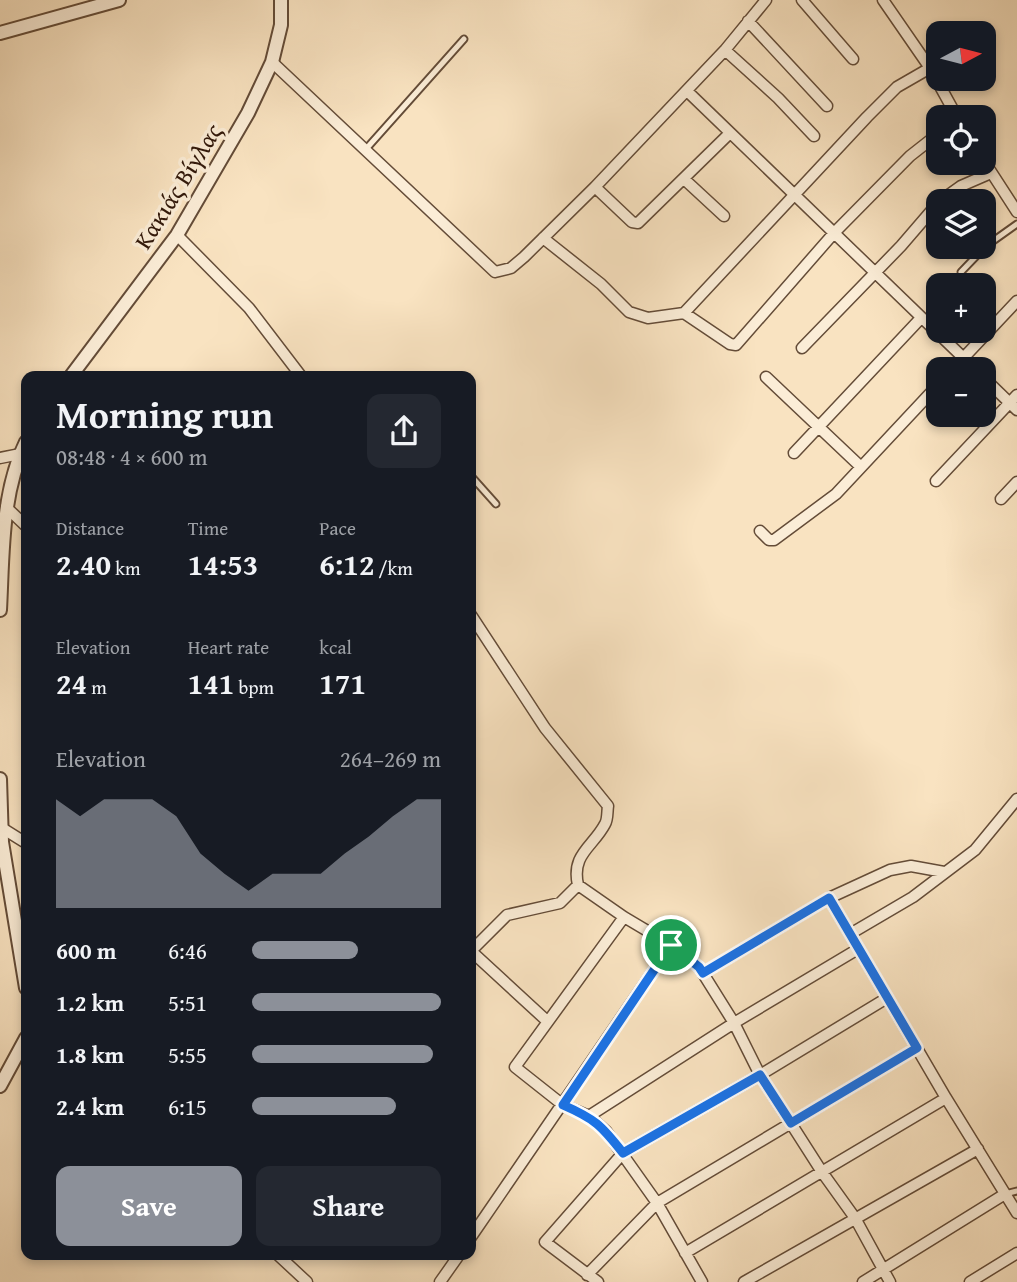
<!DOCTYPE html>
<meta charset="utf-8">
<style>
:root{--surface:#171b24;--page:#242831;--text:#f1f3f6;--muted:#9ea1a6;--accent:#8c9099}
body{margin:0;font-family:"Gentium Book Plus",serif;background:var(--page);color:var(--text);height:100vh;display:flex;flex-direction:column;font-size:26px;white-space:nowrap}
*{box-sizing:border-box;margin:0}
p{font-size:23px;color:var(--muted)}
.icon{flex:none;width:38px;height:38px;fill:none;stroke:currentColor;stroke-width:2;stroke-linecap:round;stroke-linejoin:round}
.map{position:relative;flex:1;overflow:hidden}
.details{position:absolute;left:21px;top:371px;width:455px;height:889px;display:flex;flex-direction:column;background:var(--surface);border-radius:14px;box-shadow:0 4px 10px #0003}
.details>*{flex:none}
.needle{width:46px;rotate:83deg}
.tools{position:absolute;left:926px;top:21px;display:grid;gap:14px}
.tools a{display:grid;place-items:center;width:70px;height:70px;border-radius:14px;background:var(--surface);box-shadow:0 4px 10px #0003;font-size:35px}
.pin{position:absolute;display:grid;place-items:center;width:60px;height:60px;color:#fff;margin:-30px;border:4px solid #fff;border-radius:50%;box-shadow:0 2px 7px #0007}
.round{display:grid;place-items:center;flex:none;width:74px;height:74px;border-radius:14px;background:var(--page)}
.overview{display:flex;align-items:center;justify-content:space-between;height:119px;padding:0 35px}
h1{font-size:38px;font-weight:700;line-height:52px}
.figures{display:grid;grid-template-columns:repeat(3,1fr);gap:10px;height:119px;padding:7px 35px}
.figures div{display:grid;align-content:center}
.figures b{font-size:30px;font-weight:700}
.figures small{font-size:19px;font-weight:400}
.figures p{font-size:19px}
.chart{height:196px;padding:14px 35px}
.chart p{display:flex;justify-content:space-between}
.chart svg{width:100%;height:126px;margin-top:7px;fill:var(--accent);opacity:.7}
.action{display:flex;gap:14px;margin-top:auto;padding:14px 35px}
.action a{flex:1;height:80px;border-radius:14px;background:var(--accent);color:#fff;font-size:28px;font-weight:700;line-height:80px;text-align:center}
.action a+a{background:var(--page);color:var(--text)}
ul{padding:0 35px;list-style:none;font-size:23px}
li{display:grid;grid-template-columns:112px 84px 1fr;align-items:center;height:52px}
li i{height:18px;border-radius:9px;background:var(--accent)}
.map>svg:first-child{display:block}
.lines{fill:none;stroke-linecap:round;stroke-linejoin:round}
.service-casing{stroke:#644c38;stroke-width:9}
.minor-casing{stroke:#644c38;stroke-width:13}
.tertiary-casing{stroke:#644c38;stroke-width:16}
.service{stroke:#fbedd7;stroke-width:5}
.minor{stroke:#fbedd7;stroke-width:10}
.tertiary{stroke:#fbedd7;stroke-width:12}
.route-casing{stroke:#fff;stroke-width:14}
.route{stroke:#1a73e8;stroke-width:9}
.labels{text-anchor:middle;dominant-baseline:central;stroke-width:7;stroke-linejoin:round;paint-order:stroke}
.street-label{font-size:24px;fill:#32190b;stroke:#fbedd7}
</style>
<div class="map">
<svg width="1017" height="1282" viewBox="0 0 1017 1282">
<rect width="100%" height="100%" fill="#f9e3c1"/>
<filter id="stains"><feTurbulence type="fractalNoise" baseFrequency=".00286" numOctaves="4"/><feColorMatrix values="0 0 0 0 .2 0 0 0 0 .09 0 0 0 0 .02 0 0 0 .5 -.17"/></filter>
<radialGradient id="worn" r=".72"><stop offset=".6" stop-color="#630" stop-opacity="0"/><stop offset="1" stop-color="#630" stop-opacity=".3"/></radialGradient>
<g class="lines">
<g class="service-casing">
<path id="service" d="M 366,149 L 464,39
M 961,272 L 986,246 L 1017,224
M 471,476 L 496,504
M 1005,1194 L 1017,1191"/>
</g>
<g class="minor-casing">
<path id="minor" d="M 802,0 L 853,59
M 883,0 L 930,68 L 957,117
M 748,21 L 827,106
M 725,50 L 778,98 L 814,136
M 272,62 L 495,272 L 511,268 L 524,257 L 595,187 L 725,50 L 766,0
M 687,91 L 975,369
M 984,161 L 1017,212
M 684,179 L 724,216
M 595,187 L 632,222 L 638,223 L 730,133
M 940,201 L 961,186 L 991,173
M 177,235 L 249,308 L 301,376
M 543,238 L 601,284 L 629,312 L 648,318 L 684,313 L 867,117 L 897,87 L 930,68
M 684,313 L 730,344 L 736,345 L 834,233 L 910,156 L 938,134
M 802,348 L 901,246 L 938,203
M 953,369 L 1017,301
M 766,377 L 861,467
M 984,378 L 1017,410
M 794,453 L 921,318
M 0,458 L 20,454
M 936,481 L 1017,395
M 1001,499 L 1017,482
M 6,507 L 26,526
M 760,531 L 769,540 L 774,540 L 836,494 L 938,385
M 471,615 L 545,728 L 608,806 C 607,812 608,819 605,824 C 593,847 571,854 578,885 L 624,917 L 671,945 L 699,967 L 734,1023 L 760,1075 L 822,1172 L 855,1218 L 890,1282
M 2,828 L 26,843
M 829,898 L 946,1098 L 1017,1213
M 624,917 L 515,1067 L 563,1105 L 589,1116 L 606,1131 L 657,1203 L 702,1282
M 850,934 L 913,897 L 975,850 L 1017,799
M 703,973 L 829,898 L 890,870 L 911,866 L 944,872
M 547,1021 L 471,951 L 507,915 L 560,903 L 578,885
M 589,1116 L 734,1023 L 858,949
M 471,1237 L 671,945
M 685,1253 L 946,1098
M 278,1255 L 307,1282
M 587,1275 L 657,1203 L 917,1048
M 440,1282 L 459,1255
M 598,1282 L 545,1242 L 623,1153 L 760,1075 L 887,998
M 744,1282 L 978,1149
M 863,1282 L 1005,1194
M 970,1282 L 1017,1253"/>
</g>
<g class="tertiary-casing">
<path id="tertiary" d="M 0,33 L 119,0
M 71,376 L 177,235 L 248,113 L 272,62 L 281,25 L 281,0
M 0,610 C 3,554 1,493 26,442
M 0,779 L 2,842 L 26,988
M 0,1086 L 26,1038"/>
</g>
<use href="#service" class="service"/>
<use href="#minor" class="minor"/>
<use href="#tertiary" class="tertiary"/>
</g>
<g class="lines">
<g class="route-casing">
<path id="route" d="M 829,898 L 917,1048 L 791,1123 L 760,1075 L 623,1153 C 601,1125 595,1119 563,1105 L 671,945 L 699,967 L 703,973 Z"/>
</g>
<use href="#route" class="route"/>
</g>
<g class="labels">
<g class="street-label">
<text transform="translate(178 186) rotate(-58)">Κακιάς Βίγλας</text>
</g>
</g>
<rect width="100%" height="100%" filter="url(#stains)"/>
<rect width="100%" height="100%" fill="url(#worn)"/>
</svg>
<div class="tools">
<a><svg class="needle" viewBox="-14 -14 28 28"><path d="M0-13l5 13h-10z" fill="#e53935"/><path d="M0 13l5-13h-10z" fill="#9ea1a6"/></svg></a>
<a><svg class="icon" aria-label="locate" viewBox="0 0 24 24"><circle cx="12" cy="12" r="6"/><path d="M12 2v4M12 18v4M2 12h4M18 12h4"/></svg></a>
<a><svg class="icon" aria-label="layers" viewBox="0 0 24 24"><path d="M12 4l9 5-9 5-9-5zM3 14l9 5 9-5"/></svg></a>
<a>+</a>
<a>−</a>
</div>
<div class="pin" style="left:671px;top:945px;background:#1e9e55"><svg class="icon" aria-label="arrive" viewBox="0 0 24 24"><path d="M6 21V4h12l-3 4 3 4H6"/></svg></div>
<section class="details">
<div class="overview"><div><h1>Morning run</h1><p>08:48 · 4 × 600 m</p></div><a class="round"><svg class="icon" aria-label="share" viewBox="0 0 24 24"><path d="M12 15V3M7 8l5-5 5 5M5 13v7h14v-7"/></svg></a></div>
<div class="figures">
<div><p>Distance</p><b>2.40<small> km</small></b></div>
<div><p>Time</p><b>14:53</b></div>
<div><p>Pace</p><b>6:12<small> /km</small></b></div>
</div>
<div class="figures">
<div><p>Elevation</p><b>24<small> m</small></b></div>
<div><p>Heart rate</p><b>141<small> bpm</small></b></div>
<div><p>kcal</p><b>171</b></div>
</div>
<div class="chart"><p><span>Elevation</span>264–269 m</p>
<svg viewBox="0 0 160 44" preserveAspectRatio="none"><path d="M0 44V6L10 12L20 6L30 6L40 6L50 12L60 25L70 32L80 38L90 32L100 32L110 32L120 25L130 19L140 12L150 6L160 6V44z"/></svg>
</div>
<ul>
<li><b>600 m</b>6:46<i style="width:56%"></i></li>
<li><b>1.2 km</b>5:51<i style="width:100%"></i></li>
<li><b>1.8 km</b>5:55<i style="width:96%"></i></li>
<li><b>2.4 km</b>6:15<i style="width:76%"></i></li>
</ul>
<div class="action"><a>Save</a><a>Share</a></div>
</section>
</div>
